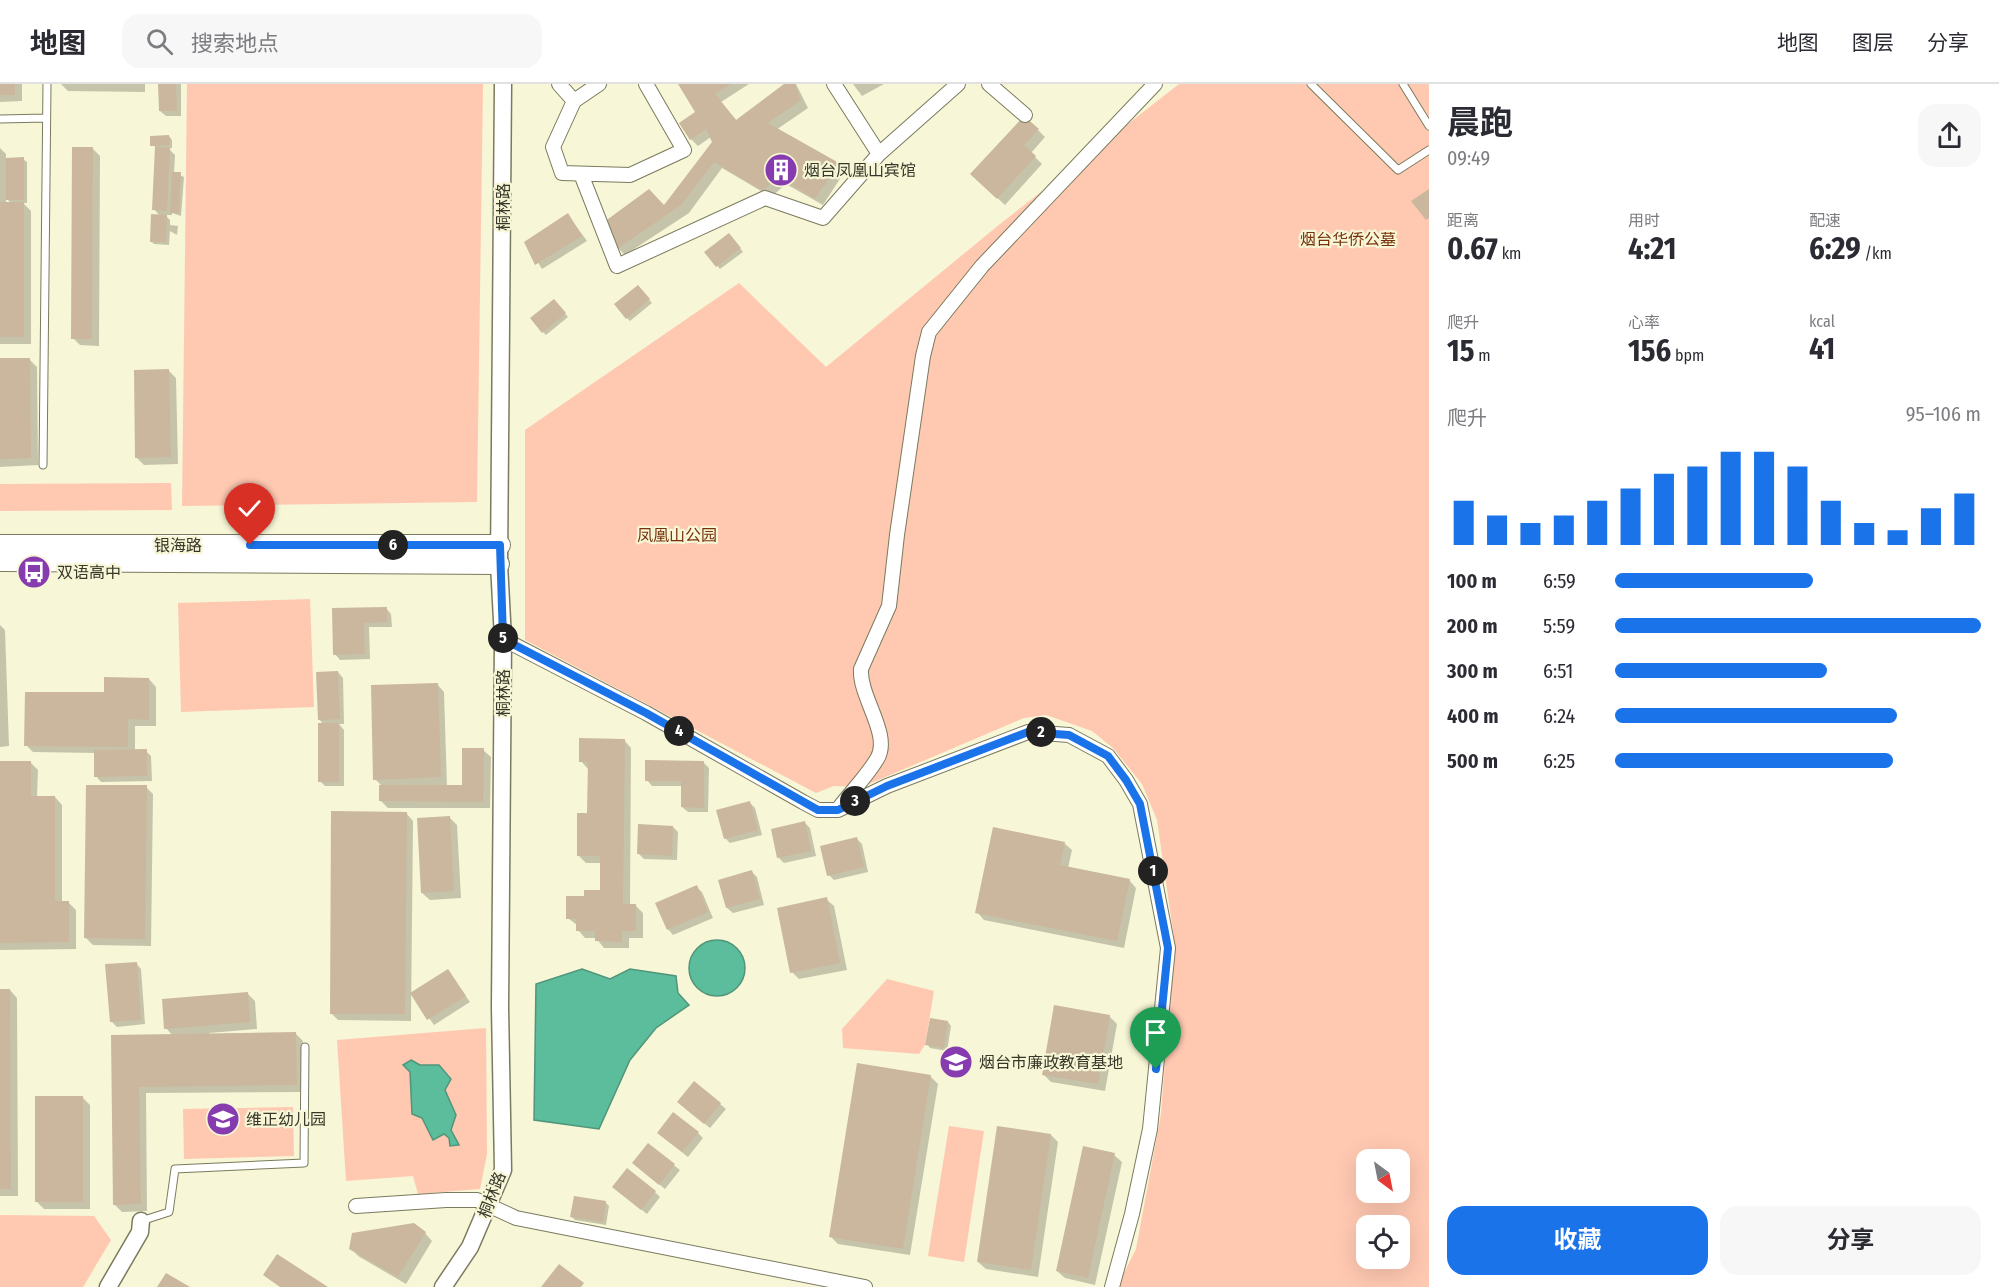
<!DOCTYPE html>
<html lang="zh">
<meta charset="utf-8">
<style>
:root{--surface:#fff;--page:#f7f7f7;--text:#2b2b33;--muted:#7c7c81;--line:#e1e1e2;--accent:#1a73e8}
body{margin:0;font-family:"Fira Sans Condensed","Noto Sans SC",sans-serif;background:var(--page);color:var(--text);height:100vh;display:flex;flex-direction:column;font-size:22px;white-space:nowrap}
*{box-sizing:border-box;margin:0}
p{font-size:20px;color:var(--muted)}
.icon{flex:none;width:33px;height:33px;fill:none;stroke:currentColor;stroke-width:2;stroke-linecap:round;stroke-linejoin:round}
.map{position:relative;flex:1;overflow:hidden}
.side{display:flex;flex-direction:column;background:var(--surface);width:570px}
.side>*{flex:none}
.needle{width:39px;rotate:148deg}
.buttons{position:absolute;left:1356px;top:1065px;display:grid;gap:12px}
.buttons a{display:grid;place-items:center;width:54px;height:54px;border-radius:12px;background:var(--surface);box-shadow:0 6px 24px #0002;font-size:30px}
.pin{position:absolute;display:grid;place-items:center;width:51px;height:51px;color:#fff;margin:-62px -26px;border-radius:50% 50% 50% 0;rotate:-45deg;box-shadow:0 0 6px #0007}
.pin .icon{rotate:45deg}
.km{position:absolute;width:30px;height:30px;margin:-15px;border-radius:50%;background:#222;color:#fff;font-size:16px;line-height:30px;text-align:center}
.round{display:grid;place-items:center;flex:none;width:63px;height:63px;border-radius:18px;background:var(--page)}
.headline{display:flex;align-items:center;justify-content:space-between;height:102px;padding:0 18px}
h1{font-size:33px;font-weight:700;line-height:45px}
.stats{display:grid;grid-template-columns:repeat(3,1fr);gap:9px;height:102px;padding:6px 18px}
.stats div{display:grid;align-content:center}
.stats b{font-size:30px;font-weight:700}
.stats small{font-size:16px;font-weight:400}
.stats p{font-size:16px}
.chart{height:168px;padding:12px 18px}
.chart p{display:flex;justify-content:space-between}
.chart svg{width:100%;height:108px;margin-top:6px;stroke:var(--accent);stroke-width:6}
.button{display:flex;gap:12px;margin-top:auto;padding:12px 18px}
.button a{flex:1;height:69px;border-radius:18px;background:var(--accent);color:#fff;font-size:24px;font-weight:700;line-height:69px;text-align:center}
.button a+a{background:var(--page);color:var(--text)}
ul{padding:0 18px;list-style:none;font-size:20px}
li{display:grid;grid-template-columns:96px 72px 1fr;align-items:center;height:45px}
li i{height:15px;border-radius:8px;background:var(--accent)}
header{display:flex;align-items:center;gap:36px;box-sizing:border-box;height:84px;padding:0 30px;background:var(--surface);border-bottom:2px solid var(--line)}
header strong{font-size:28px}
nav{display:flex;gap:33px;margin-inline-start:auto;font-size:21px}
.search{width:420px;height:54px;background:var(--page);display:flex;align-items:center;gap:15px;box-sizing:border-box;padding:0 21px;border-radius:18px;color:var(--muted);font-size:22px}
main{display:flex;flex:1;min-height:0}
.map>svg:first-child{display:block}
.green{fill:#ffc8b1;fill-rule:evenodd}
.water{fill:#5bbd9c;stroke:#50957a;stroke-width:1.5}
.shadow{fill:#0003;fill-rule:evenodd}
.building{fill:#cab79d}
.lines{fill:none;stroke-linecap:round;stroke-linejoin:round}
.service-casing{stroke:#7b7a5e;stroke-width:9}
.minor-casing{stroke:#7b7a5e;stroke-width:16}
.tertiary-casing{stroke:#7b7a5e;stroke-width:19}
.secondary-casing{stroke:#7b7a5e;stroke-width:22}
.service{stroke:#fff;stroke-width:7}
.minor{stroke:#fff;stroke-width:14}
.tertiary{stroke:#fff;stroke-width:16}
.secondary{stroke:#fff;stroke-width:20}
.route-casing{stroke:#fff;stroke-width:12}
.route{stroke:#1a73e8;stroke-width:8}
.labels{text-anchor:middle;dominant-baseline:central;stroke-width:4.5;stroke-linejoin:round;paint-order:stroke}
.poi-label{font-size:16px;fill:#37372a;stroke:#f7f6d6;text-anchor:start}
.street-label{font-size:16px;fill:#37372a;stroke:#f7f6d6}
.park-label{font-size:16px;fill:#77320c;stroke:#f7f6d6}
</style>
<header>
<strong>地图</strong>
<div class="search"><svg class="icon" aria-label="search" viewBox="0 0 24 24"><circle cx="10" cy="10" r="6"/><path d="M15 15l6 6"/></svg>搜索地点</div>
<nav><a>地图</a><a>图层</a><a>分享</a></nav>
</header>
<main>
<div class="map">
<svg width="1429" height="1203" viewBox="0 0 1429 1203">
<rect width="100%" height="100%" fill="#f7f6d6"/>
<path class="green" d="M 187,0 L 483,0 L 477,418 L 182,422 Z
M 1179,0 L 1429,0 L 1429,1203 L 1117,1203 L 1136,1165 L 1161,1030 L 1174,854 L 1157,736 L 1142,700 L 1113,664 L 1092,647 L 1046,631 L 1024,634 L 862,703 L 834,702 L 816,709 L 525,556 L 525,346 L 739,199 L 826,283 L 1000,140 ZM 1366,1076 L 1400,1076 L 1400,1108 L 1366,1108 ZM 1366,1142 L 1400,1142 L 1400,1174 L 1366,1174 Z
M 171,399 L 172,426 L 0,427 L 0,400 Z
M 310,515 L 314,623 L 181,628 L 178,519 Z
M 887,895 L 934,907 L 925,961 L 919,970 L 843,964 L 842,945 Z
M 486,944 L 487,1070 L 480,1105 L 418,1110 L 413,1092 L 346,1097 L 337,956 Z
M 293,1023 L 294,1072 L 184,1075 L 183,1025 Z
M 949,1042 L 984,1047 L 964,1178 L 928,1172 Z
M 0,1131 L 94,1132 L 111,1156 L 83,1203 L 0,1203 Z"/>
<path class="water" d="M689 884a28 28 0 1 1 56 0a28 28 0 1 1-56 0Z
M 582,885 L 610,895 L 630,885 L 676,892 L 678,909 L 689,921 L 656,944 L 630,976 L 599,1045 L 534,1036 L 536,900 Z
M 411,976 L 420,981 L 439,981 L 451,995 L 445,1006 L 456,1031 L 451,1046 L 459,1061 L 450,1062 L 449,1054 L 444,1050 L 433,1056 L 422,1034 L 412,1030 L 410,988 L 403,981 Z"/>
<path class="shadow" d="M 0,0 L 22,0 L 22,17 L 0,18 Z
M 61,0 L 145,0 L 145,8 L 68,7 Z
M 160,0 L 181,0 L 181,32 L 166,32 L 160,27 Z
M 679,0 L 749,0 L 721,18 L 737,37 L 787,0 L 796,0 L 808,24 L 776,46 L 838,80 L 845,87 L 823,121 L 786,100 L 771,113 L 722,84 L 689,129 L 625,171 L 618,164 L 665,123 L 714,58 L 711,53 L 698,62 L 691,55 L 697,28 Z
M 853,0 L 884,0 L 862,12 Z
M 1038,46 L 1045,53 L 1031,69 L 1042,80 L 1005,121 L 979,97 Z
M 169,52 L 172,56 L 172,64 L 168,64 L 175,71 L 174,89 L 184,93 L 181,132 L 172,129 L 172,131 L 165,131 L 170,136 L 170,141 L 178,142 L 177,151 L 170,147 L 169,161 L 154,160 L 151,157 L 160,132 L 154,125 L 157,64 L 152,61 Z
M 0,64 L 6,70 L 6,75 L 23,75 L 27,78 L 27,119 L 23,119 L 31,127 L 31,260 L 0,260 ZM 6,114 L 12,120 L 6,120 Z
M 93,65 L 100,72 L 99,262 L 80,261 L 73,254 Z
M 568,131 L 587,157 L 542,185 L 526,159 Z
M 732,154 L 743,168 L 720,185 L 706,168 Z
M 641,206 L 652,219 L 630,237 L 627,234 Z
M 557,220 L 568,233 L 546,251 L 543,248 Z
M 0,276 L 30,276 L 37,283 L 38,381 L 0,383 Z
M 169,287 L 176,294 L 178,380 L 144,381 L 137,374 Z
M 386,524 L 391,530 L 392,543 L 369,543 L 370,575 L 340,576 L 335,570 L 334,526 Z
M 0,541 L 5,546 L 9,662 L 0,663 Z
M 338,588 L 343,594 L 344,640 L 339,640 L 344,646 L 344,702 L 325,702 L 320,697 L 324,641 L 319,635 Z
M 149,595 L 156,603 L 156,642 L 135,642 L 135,667 L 146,667 L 151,672 L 152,697 L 101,698 L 96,692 L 96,669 L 33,668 L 26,661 Z
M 437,600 L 444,608 L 447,703 L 464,703 L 483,666 L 491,673 L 490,724 L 388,724 L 380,716 L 381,701 L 375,695 Z
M 624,656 L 631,664 L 630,822 L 636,822 L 643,829 L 643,854 L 629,854 L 629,864 L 604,864 L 596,854 L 585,854 L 578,846 L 578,842 L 568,834 L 585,814 L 601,807 L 602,779 L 586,779 L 578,771 L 589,730 L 588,685 L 581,677 Z
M 0,678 L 30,678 L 38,686 L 37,713 L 55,713 L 62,721 L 62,819 L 69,819 L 76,826 L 76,865 L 0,866 Z
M 704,679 L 709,684 L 708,728 L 688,728 L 682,723 L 683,702 L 652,702 L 647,696 Z
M 146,703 L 153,710 L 151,862 L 93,861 L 86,854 Z
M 749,718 L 755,724 L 762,751 L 730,759 L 725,754 Z
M 406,729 L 413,737 L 411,937 L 338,936 L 331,929 Z
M 449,733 L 457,741 L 461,814 L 430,816 L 422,809 Z
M 805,739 L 810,744 L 816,772 L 784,779 L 778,773 Z
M 673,743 L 678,748 L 677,776 L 644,775 L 638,769 Z
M 857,755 L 862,760 L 868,788 L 834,796 L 829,791 Z
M 1064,759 L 1072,766 L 1068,784 L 1129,796 L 1136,804 L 1124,864 L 984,836 L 977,828 Z
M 752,788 L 757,793 L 764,821 L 733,829 L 727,824 Z
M 696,803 L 702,808 L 713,834 L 673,851 L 668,845 Z
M 826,815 L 834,822 L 847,886 L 799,895 L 792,888 Z
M 136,879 L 141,885 L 145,940 L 117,943 L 111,937 Z
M 448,887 L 470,918 L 434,941 L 412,910 Z
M 10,906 L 17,914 L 18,1112 L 0,1112 L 0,907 Z
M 248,910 L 255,917 L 257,945 L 209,949 L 209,951 L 296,950 L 303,957 L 304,1008 L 146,1009 L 147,1127 L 122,1128 L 114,1120 L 113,952 L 173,952 L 166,944 Z
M 1109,932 L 1117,940 L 1105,1007 L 1051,998 L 1043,990 Z
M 948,938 L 951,942 L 947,967 L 930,964 L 927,960 Z
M 858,981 L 931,993 L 938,1000 L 910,1171 L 838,1160 L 830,1152 Z
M 695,999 L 726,1025 L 710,1044 L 685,1024 Z
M 82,1013 L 90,1021 L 90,1125 L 44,1125 L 37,1118 Z
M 698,1049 L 703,1054 L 688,1073 L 664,1054 Z
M 1051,1051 L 1058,1058 L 1038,1193 L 986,1185 L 978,1178 Z
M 648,1061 L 680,1086 L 665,1105 L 639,1084 Z
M 1114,1071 L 1122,1078 L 1095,1201 L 1065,1194 L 1057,1187 Z
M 619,1108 L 655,1108 L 660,1113 L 647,1130 Z
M 605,1118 L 609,1122 L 606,1141 L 575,1136 L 572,1133 Z
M 425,1149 L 432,1157 L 406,1200 L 358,1172 L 351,1164 Z"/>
<path class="building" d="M 0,0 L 15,0 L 15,11 L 0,11 Z
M 158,0 L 176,0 L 177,27 L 159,27 Z
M 678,0 L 731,0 L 715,10 L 736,36 L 784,0 L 795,0 L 801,16 L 768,39 L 839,79 L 815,115 L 778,93 L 763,107 L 714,78 L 681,121 L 617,165 L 604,138 L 649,105 L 664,121 L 712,58 L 706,45 L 690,56 L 679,39 L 695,28 Z
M 1024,32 L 1039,45 L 1024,61 L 1036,72 L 997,115 L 970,90 Z
M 169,51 L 170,61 L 150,62 L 150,52 Z
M 72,63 L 93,63 L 92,255 L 71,255 Z
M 155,63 L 170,64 L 167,127 L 152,126 Z
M 24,73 L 24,116 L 6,116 L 6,74 Z
M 172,88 L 181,88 L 179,129 L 170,129 Z
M 1429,105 L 1429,134 L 1426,136 L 1411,117 Z
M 0,118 L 24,118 L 24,253 L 0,253 Z
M 568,129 L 582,152 L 535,181 L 524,158 Z
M 151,130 L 167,131 L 166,158 L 150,158 Z
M 729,149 L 741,164 L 716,183 L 704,168 Z
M 638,201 L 650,215 L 626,235 L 614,220 Z
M 554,215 L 566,229 L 542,249 L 530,234 Z
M 0,274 L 30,274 L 31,374 L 0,375 Z
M 169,285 L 171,373 L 135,374 L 134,286 Z
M 387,523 L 387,538 L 364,539 L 365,570 L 333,571 L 332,524 Z
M 338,587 L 340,635 L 318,636 L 316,588 Z
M 104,593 L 149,594 L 149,636 L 128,635 L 128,663 L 24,662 L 25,608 L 104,608 Z
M 438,599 L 441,693 L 373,696 L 371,601 Z
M 318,639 L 339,639 L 339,698 L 318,698 Z
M 579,654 L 625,655 L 623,820 L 636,820 L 636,847 L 622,847 L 622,858 L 595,857 L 595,847 L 576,847 L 576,835 L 566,835 L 566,812 L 584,812 L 584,806 L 600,806 L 600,772 L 577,772 L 577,729 L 587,729 L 588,678 L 579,678 Z
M 462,664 L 484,664 L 483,718 L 379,717 L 379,701 L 462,701 Z
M 147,665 L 147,692 L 94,693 L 94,666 Z
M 645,676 L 704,677 L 704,724 L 681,723 L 681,697 L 645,697 Z
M 0,677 L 31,677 L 31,712 L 55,712 L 55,817 L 69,817 L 69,858 L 0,859 Z
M 86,701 L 147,701 L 145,855 L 84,854 Z
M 750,717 L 758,746 L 724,755 L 716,726 Z
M 331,727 L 407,728 L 405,930 L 330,930 Z
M 450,732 L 454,807 L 421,809 L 417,734 Z
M 805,737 L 811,767 L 777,774 L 771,745 Z
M 638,740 L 673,742 L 672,772 L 637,770 Z
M 993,743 L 1065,758 L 1060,781 L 1130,795 L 1117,857 L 975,829 Z
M 857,753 L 864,783 L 827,792 L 820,762 Z
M 752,786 L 760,815 L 726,824 L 718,796 Z
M 697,801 L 708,828 L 667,846 L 655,819 Z
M 827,813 L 840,879 L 790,889 L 777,824 Z
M 137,878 L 141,936 L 110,938 L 105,880 Z
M 448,885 L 466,912 L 427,936 L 410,909 Z
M 0,905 L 10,905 L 11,1105 L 0,1105 Z
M 248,908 L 250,938 L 164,945 L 162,915 Z
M 1054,921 L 1110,931 L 1098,1000 L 1042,991 Z
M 930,934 L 948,937 L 944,964 L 925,961 Z
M 296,948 L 297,1001 L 139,1003 L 141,1120 L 113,1121 L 111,951 Z
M 857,979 L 931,991 L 903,1165 L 829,1153 Z
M 694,997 L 721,1019 L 704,1040 L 677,1018 Z
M 35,1012 L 83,1012 L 83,1118 L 35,1118 Z
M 673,1028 L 699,1048 L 682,1068 L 657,1049 Z
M 997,1042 L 1051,1050 L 1031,1186 L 977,1178 Z
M 648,1059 L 675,1080 L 659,1101 L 632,1079 Z
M 1083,1062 L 1115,1069 L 1088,1194 L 1056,1187 Z
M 627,1084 L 656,1107 L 641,1126 L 612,1103 Z
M 574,1112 L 606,1117 L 603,1138 L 570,1133 Z
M 414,1139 L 426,1148 L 398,1193 L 349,1165 L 352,1149 Z
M 277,1170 L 328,1203 L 280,1203 L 263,1191 Z
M 559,1180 L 584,1199 L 581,1203 L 541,1203 Z
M 166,1189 L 190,1203 L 157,1203 Z"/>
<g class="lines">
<g class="service-casing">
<path id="service" d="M 1311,0 L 1398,86 L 1429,66
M 1403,0 L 1429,42
M 0,35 L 46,34
M 43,381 L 47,0
M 141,1137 L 169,1128 L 175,1085 L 304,1079 L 305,963"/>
</g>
<g class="minor-casing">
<path id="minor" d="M 559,0 L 574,17 L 553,63 L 562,89 L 630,91 L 684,66 L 646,0
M 834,0 L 879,70 L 958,0
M 989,0 L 1025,31
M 574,17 L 599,0
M 581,90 L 617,182 L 765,114 L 823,134 L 879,70
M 503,555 L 646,629 L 803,718 L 818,726 L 838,726 L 887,702 L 1028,648 L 1069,651 L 1108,672 L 1126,696 L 1140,720 L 1168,864 L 1150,1045 L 1132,1130 L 1112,1203
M 839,724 C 851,708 867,692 877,675 C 892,651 859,613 861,585 L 889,522 L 897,451 L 923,272 L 929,248 L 982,182 L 1155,0
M 356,1122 L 446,1116 L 477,1116 L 516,1134 L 865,1203"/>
</g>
<g class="tertiary-casing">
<path id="tertiary" d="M 108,1203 L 140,1148 L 141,1137
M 443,1203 L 470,1163 L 503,1086 L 500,923 L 503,555 L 499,480 L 503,0"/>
</g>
<g class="secondary-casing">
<path id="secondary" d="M 0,461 L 500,461
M 0,477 L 499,480"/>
</g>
<use href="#service" class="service"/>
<use href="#minor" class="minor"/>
<use href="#tertiary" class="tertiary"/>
<use href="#secondary" class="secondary"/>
</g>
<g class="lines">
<g class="route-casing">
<path id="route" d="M 250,461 L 500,461 L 503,555 L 646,629 L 818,726 L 838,726 L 887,702 L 1028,648 L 1069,651 L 1108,672 L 1126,696 L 1140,720 L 1168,864 L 1156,985"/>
</g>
<use href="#route" class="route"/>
</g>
<defs>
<g id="building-disc" transform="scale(1.725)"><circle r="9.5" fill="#863cae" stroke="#f7f6d6"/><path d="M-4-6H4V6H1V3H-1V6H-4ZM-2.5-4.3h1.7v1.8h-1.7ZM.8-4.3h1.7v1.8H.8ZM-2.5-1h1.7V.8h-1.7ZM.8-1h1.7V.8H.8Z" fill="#fff"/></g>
<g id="bus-disc" transform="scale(1.725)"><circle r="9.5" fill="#863cae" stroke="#f7f6d6"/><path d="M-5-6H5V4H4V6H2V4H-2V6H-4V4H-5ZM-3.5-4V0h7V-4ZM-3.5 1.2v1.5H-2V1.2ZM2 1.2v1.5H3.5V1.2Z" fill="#fff"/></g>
<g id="university-disc" transform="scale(1.725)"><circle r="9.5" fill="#863cae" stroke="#f7f6d6"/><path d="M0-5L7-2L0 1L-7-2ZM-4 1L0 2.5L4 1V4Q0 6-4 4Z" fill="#fff"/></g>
<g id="school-disc" transform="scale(1.725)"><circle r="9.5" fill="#863cae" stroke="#f7f6d6"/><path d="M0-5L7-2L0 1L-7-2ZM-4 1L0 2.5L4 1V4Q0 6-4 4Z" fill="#fff"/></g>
</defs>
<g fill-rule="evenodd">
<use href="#building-disc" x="781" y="86"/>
<use href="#bus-disc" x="34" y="488"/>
<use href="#university-disc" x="956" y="978"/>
<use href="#school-disc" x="223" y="1035"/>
</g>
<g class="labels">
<g class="poi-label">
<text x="804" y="86">烟台凤凰山宾馆</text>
<text x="57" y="488">双语高中</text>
<text x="979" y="978">烟台市廉政教育基地</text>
<text x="246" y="1035">维正幼儿园</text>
</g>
<g class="street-label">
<text transform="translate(503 123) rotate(-90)">桐林路</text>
<text x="178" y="461">银海路</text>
<text transform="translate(503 609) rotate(-90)">桐林路</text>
<text transform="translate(492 1111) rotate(-69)">桐林路</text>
</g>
<g class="park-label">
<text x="1348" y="155">烟台华侨公墓</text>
<text x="677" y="451">凤凰山公园</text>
</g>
</g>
</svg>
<div class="buttons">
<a><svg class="needle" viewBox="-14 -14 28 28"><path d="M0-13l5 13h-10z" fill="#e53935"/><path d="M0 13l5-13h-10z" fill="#7c7c81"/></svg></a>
<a><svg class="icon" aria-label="locate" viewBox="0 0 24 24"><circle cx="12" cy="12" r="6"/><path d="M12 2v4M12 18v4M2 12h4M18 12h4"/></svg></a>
</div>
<div class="pin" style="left:1156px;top:985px;background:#1e9e55"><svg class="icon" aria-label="arrive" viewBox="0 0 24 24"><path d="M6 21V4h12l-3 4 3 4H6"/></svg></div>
<div class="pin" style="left:250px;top:461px;background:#d93025"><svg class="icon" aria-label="check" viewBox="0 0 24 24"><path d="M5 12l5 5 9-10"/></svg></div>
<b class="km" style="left:1153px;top:787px">1</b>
<b class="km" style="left:1041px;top:648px">2</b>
<b class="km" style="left:855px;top:717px">3</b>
<b class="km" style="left:679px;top:647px">4</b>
<b class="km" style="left:503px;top:554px">5</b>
<b class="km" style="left:393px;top:461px">6</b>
</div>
<section class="side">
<div class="headline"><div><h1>晨跑</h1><p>09:49</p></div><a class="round"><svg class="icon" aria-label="share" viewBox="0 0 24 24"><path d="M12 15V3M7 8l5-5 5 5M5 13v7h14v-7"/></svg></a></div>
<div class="stats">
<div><p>距离</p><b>0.67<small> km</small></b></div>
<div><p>用时</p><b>4:21</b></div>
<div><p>配速</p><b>6:29<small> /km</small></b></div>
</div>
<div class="stats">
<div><p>爬升</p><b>15<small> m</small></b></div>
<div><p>心率</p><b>156<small> bpm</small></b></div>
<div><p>kcal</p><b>41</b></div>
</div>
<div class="chart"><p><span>爬升</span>95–106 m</p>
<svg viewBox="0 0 160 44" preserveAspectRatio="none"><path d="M5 44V26M15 44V32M25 44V35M35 44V32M45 44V26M55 44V21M65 44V15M75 44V12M85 44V6M95 44V6M105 44V12M115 44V26M125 44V35M135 44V38M145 44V29M155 44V23"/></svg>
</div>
<ul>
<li><b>100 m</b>6:59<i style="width:54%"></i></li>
<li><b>200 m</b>5:59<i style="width:100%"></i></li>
<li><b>300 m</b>6:51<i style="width:58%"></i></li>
<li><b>400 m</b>6:24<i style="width:77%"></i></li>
<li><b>500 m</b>6:25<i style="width:76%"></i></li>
</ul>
<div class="button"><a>收藏</a><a>分享</a></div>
</section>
</main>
